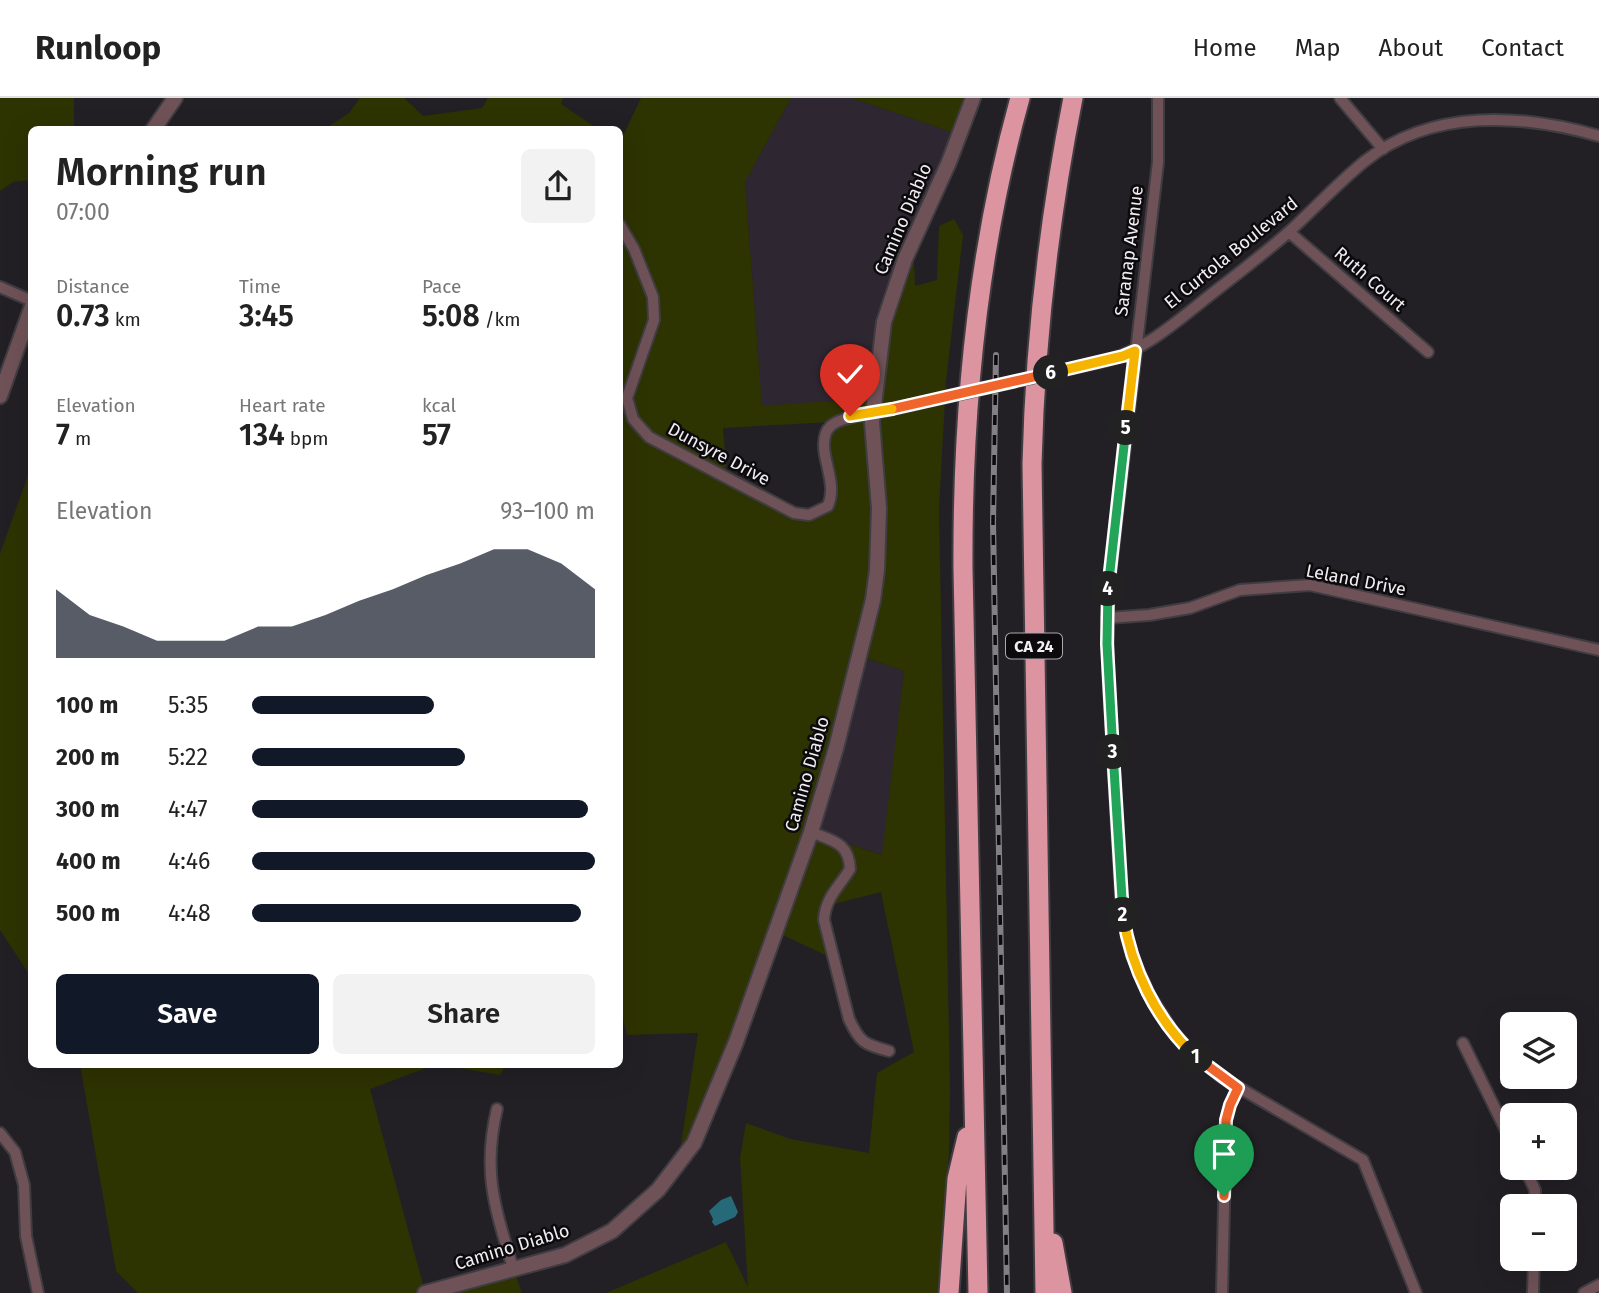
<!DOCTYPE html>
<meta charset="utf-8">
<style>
:root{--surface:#fff;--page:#f2f2f2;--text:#222;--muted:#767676;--line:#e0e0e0;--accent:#111827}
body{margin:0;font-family:"Fira Sans",sans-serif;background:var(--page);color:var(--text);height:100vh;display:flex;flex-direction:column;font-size:26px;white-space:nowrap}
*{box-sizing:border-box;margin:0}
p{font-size:23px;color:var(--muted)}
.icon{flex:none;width:38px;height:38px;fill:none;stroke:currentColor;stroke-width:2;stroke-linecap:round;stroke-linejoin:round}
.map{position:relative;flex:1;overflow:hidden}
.drawer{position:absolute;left:28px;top:28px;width:595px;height:942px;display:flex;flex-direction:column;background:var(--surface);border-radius:10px;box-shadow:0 7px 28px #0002}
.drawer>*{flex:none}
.fabs{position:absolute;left:1500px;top:914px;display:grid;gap:14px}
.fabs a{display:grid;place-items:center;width:77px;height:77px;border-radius:10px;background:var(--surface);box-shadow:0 7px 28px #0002;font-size:35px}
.pin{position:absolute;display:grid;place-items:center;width:60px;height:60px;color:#fff;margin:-72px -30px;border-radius:50% 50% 50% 0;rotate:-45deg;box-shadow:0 0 7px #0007}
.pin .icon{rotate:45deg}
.km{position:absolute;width:35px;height:35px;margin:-18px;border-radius:50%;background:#222;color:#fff;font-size:19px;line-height:35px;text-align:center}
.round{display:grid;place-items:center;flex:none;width:74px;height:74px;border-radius:10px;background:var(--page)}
.head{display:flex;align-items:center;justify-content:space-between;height:119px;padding:0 28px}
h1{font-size:38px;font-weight:600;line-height:52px}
.metrics{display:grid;grid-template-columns:repeat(3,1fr);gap:10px;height:119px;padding:7px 28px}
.metrics div{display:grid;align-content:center}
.metrics b{font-size:30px;font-weight:600}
.metrics small{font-size:19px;font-weight:400}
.metrics p{font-size:19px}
.chart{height:196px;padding:14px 28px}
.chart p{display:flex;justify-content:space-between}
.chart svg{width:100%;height:126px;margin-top:7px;fill:var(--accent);opacity:.7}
.cta{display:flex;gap:14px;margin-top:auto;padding:14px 28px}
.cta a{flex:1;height:80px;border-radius:10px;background:var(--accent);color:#fff;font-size:28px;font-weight:600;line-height:80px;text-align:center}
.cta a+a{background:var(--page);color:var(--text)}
ul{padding:0 28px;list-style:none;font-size:23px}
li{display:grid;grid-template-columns:112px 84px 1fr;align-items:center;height:52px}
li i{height:18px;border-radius:9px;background:var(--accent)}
header{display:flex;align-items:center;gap:42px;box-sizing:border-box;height:98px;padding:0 35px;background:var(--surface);border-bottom:2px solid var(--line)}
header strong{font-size:33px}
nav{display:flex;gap:38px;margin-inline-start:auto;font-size:24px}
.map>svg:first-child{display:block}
.built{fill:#2e2732}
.green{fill:#2e3302;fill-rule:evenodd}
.water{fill:#266a7a}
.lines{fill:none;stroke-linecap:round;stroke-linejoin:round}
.minor-casing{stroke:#403d42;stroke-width:14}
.tertiary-casing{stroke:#403d42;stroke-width:18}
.motorway-casing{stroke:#403d42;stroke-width:23}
.minor{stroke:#6f5257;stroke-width:10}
.tertiary{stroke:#6f5257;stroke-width:14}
.motorway{stroke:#dd94a1;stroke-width:19}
.rail-casing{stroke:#838085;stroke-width:6}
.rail{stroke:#0c0a0c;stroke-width:3.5;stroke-dasharray:10;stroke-linecap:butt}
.minor-bridge-casing{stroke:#403d42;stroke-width:14;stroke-linecap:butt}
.minor-bridge{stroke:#6f5257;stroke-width:10}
.split-1-casing{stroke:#fff;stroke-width:14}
.split-2-casing{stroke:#fff;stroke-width:14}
.split-3-casing{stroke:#fff;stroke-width:14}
.split-4-casing{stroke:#fff;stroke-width:14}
.split-5-casing{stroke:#fff;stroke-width:14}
.split-6-casing{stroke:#fff;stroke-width:14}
.split-7-casing{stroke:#fff;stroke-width:14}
.split-8-casing{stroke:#fff;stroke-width:14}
.split-1{stroke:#f0652b;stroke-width:9}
.split-2{stroke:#f5b400;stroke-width:9}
.split-3{stroke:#22a559;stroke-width:9}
.split-4{stroke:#22a559;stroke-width:9}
.split-5{stroke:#22a559;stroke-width:9}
.split-6{stroke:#f5b400;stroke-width:9}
.split-7{stroke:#f0652b;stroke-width:9}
.split-8{stroke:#f5b400;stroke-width:9}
.labels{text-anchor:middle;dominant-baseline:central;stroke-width:5;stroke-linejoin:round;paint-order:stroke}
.shield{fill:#0c0a0c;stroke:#acaaad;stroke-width:2}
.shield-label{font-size:16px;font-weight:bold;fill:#f1eef2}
.street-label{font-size:18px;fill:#f1eef2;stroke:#0c0a0c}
</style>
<header>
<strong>Runloop</strong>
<nav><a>Home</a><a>Map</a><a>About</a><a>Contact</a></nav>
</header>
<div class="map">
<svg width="1599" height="1195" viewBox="0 0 1599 1195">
<rect width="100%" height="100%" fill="#232025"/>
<path class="built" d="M 791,0 L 852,0 L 960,37 L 905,161 L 877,282 L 858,301 L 762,309 L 745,84 Z
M 859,558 L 904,573 L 883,757 L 811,734 Z"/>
<path class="green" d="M 0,0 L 74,0 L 74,31 L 32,32 L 31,82 L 13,84 L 0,93 Z
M 360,0 L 404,0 L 423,18 L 482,10 L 488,0 L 563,0 L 561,6 L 598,31 L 325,31 L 349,15 Z
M 641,0 L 791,0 L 745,84 L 762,308 L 858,301 L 857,282 L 877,282 L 878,268 L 913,144 L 915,188 L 937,182 L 939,128 L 954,121 L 963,137 L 946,283 L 939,410 L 950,993 L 949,1055 L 939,1195 L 606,1195 L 726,1144 L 748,1189 L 740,1060 L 746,1025 L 790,1041 L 869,1055 L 877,975 L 914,954 L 881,794 L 830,807 L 824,823 L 834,861 L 776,834 L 678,1066 L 698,935 L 627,937 L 620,907 L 620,44 ZM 832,324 L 822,347 L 828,408 L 794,415 L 727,380 L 723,330 ZM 860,558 L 904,573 L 882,757 L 812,734 Z
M 852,0 L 973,0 L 960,37 Z
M 31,369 L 31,879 L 0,832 L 0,456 Z
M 80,966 L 437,966 L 370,991 L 425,1194 L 513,1170 L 522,1195 L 138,1195 L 116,1173 Z
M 437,966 L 506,966 L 500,977 Z"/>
<path class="water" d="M 731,1098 L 738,1114 L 735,1119 L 715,1128 L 712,1124 L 713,1121 L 709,1113 L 721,1102 Z"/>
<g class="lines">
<g class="minor-casing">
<path id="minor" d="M 1158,0 L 1158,64 L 1108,495 L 1108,571 L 1121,798 L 1127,840 L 1133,860 L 1150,898 L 1174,935 L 1189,952 L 1221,979 L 1363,1062 L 1416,1195
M 1340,0 L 1383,51
M 620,127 L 634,151 L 653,199 L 654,222 L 627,300 L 633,321 L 649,339 L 794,415 L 809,417 L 828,408 C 834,393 830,381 827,366 C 815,321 839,322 874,315 C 887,313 899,309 912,307
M 1289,134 L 1428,254
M 0,189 L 32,203
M 1105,263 C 1143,253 1174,226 1204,202 C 1233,179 1263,157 1291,132 C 1316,109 1339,84 1365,63 C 1432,10 1522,16 1599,38
M 1107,520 L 1149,517 L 1190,510 L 1240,492 L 1310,487 L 1599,552
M 811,734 C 832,743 849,744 850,771 C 839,789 825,800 824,822 L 849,921 C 860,945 864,946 889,953
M 1463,945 L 1512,1045
M 497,1011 C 482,1074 495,1110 513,1170
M 0,1035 L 15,1054 L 24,1087 L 26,1138 L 38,1195
M 1524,1069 L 1535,1092 L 1535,1108
M 1222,1195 L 1226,1022 L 1230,1007 L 1238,991
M 1533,1195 L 1534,1160
M 1584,1195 L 1599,1187"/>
</g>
<g class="tertiary-casing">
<path id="tertiary" d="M 153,32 L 175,0
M 0,298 L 32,208
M 425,1195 L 565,1157 L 612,1133 L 658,1092 L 694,1045 L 736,944 L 811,734 L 836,650 L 873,502 L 877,472 L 879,410 L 872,324 L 884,224 L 905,161 L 949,64 L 973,0"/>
</g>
<g class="motorway-casing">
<path id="motorway" d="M 1053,1145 L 1062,1195
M 949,1195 L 957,1081 L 967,1039
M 978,1195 L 963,471 C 962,311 977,154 1020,0
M 1045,1195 L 1032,366 C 1035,242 1049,121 1073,0"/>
</g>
<use href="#minor" class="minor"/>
<use href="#tertiary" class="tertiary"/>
<use href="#motorway" class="motorway"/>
<g class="rail-casing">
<path id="rail" d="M 996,257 L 993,424 L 1007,1195"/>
</g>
<use href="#rail" class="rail"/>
<g class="minor-bridge-casing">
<path id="minor-bridge" d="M 912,307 L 1105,263"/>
</g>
<use href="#minor-bridge" class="minor-bridge"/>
</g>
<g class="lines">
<g class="split-1-casing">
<path id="split-1" d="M 1196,959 L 1238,990 L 1230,1007 L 1226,1022 L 1224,1098"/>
</g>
<g class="split-2-casing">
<path id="split-2" d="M 1123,817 C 1131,870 1156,922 1196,959"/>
</g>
<g class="split-3-casing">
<path id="split-3" d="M 1113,654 L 1123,817"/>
</g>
<g class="split-4-casing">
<path id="split-4" d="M 1108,491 L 1107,546 L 1113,654"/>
</g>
<g class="split-5-casing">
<path id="split-5" d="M 1108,491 L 1126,330"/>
</g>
<g class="split-6-casing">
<path id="split-6" d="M 1051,275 L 1123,258 L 1135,253 L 1126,330"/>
</g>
<g class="split-7-casing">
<path id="split-7" d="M 892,311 L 1051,275"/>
</g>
<g class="split-8-casing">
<path id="split-8" d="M 850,318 L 892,311"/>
</g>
<use href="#split-1" class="split-1"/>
<use href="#split-2" class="split-2"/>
<use href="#split-3" class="split-3"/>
<use href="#split-4" class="split-4"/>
<use href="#split-5" class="split-5"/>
<use href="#split-6" class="split-6"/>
<use href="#split-7" class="split-7"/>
<use href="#split-8" class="split-8"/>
</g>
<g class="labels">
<rect class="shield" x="1006" y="535.5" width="56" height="25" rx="5"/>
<g class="shield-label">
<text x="1034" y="548">CA 24</text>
</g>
<g class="street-label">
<text transform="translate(903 121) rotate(-67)">Camino Diablo</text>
<text transform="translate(1129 153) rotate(-83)">Saranap Avenue</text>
<text transform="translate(1231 155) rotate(-39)">El Curtola Boulevard</text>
<text transform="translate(1370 181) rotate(41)">Ruth Court</text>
<text transform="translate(719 356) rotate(28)">Dunsyre Drive</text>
<text transform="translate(1356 482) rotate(11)">Leland Drive</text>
<text transform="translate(807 676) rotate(-74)">Camino Diablo</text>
<text transform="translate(512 1149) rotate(-17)">Camino Diablo</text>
</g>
</g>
</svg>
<div class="fabs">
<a><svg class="icon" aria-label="layers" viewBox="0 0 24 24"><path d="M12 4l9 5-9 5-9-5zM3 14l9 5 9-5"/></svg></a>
<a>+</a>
<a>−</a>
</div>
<div class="pin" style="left:1224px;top:1098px;background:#1e9e55"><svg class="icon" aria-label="arrive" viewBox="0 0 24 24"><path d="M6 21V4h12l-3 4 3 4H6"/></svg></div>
<div class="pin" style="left:850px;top:318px;background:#d93025"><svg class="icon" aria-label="check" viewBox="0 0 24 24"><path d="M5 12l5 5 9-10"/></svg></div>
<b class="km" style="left:1196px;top:959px">1</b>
<b class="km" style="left:1123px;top:817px">2</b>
<b class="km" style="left:1113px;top:654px">3</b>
<b class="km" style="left:1108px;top:491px">4</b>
<b class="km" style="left:1126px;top:330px">5</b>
<b class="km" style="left:1051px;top:275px">6</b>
<section class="drawer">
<div class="head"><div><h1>Morning run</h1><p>07:00</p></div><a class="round"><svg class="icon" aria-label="share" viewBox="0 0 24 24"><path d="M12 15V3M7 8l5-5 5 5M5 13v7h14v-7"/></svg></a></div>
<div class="metrics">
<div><p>Distance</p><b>0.73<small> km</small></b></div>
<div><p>Time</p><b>3:45</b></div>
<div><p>Pace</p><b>5:08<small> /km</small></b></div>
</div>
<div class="metrics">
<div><p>Elevation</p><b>7<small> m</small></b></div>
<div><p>Heart rate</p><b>134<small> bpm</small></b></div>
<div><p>kcal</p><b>57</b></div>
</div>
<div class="chart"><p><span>Elevation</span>93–100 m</p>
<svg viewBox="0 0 160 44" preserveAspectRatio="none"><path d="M0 44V20L10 29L20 33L30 38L40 38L50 38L60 33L70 33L80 29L90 24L100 20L110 15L120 11L130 6L140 6L150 11L160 20V44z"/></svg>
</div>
<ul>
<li><b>100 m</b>5:35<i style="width:53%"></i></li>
<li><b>200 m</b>5:22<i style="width:62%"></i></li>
<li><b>300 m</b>4:47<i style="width:98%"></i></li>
<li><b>400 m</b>4:46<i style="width:100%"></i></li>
<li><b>500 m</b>4:48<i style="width:96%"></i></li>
</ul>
<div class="cta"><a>Save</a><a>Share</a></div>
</section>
</div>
